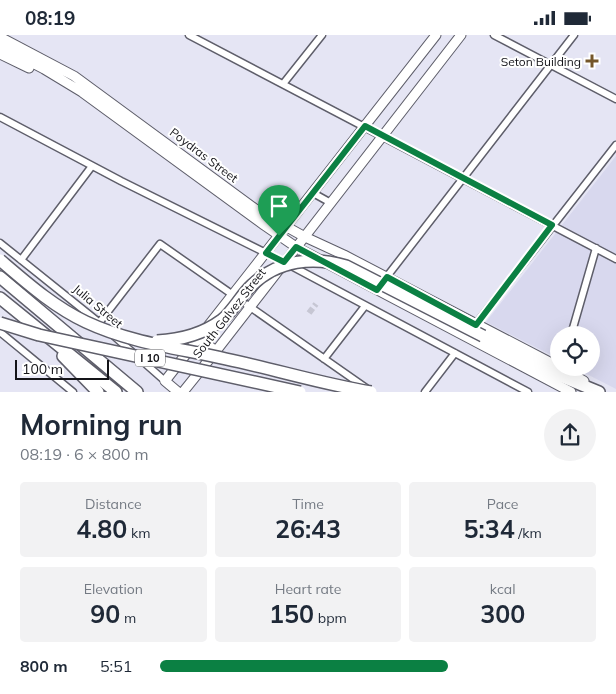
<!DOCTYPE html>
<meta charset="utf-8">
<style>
:root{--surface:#fff;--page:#f2f2f3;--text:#1f2937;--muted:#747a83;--accent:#0b8043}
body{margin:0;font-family:Mulish,sans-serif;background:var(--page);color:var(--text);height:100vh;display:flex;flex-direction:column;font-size:19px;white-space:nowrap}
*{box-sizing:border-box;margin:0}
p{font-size:16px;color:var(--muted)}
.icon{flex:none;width:28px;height:28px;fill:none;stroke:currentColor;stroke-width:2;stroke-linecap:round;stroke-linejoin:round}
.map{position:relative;height:357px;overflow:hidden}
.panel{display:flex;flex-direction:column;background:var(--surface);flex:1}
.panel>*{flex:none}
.buttons{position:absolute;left:550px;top:291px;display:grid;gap:10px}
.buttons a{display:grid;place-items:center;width:50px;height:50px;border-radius:50%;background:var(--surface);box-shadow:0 5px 20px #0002;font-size:25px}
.scale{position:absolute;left:15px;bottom:12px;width:94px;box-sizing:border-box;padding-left:5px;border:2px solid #141419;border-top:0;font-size:14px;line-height:18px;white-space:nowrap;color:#141419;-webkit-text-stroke:4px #fff;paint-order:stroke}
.pin{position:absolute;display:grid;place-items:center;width:42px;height:42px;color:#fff;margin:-51px -21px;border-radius:50% 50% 50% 0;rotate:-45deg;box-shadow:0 0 5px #0007}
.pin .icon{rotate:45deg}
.round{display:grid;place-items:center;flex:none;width:52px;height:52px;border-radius:26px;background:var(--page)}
.headline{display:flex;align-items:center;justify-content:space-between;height:85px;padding:0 20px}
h1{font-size:28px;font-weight:700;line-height:38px}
.figures{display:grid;grid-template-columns:repeat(3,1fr);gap:8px;height:85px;padding:5px 20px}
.figures div{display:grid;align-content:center;border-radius:5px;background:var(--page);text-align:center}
.figures b{font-size:25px;font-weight:700}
.figures small{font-size:14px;font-weight:400}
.figures p{font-size:14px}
ul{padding:0 20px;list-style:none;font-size:16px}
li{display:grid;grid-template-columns:80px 60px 1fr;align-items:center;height:38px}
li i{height:12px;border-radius:6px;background:var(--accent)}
.status{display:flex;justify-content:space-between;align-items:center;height:35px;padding:0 25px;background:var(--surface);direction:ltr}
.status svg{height:14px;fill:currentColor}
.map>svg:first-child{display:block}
.built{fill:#d8d8ee}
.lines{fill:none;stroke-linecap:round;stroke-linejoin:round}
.street-tunnel{stroke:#c6c6d3;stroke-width:6;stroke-dasharray:6 3;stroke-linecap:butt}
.street-casing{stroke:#5e5e6a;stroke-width:9}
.secondary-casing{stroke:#5e5e6a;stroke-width:11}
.highway-casing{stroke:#5e5e6a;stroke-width:14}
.street{stroke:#fff;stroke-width:6}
.secondary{stroke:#fff;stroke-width:9}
.highway{stroke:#fff;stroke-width:11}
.highway-bridge-casing{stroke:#5e5e6a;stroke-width:14;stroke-linecap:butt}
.highway-bridge{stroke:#fff;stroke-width:11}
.route-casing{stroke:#fff;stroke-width:10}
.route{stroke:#0b8043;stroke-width:6}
.poi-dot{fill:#74562a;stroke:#fff;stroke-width:2}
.labels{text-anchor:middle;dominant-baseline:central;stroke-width:4;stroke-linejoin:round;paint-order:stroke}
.shield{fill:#fff;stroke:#5a5a5e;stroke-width:1}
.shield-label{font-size:11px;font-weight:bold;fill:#141419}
.poi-label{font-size:12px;fill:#141419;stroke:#fff;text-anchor:end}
.street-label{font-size:12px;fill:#141419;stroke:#fff}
</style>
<div class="status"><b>08:19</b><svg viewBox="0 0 49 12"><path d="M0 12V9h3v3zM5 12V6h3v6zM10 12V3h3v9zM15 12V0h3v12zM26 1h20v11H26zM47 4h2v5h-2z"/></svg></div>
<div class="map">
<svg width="616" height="357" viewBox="0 0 616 357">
<rect width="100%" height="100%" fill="#e5e5f4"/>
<path class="built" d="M 616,121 L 616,354 L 575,333 L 591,332 L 591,300 L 559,300 L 559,324 L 486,287 Z"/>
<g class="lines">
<path class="street-tunnel" d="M 309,278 L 316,269"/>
<g class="street-casing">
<path id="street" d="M 189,0 L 616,224
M 494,0 L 616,64
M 283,49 L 322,0
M 0,82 L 121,146 L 284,227 L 528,357
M 313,158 L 331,168
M 0,208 L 101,289
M 21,225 L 92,131
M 385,244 L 574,0
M 99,288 L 160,209 L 366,353
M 476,289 L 616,110
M 0,297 L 73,357
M 571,300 L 596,213
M 114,301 L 165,346
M 324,324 L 365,271
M 425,357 L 455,318"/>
</g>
<g class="secondary-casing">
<path id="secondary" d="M 0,2 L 74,41 L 258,176 L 305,202 L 344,220 L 559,332
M 0,11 L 44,34 L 82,57 L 264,190 L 296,212 L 571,357
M 0,19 L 29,33
M 198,303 L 216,316
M 559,332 L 584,346
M 178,357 L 165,346 L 436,0
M 183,357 L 216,316 L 461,0"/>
</g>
<g class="highway-casing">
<path id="highway" d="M 0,242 L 137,357
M 0,263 L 116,357
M 483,301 L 560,341 L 599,357
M 63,321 L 98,357"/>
</g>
<use href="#street" class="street"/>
<use href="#secondary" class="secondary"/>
<use href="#highway" class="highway"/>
<g class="highway-bridge-casing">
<path id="highway-bridge" d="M 0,225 C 27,248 54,272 86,287 C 131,308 178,313 226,324 C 274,334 322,349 371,357
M 0,288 L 39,300 L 300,357
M 157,306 C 180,305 203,299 222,285 C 234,275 241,260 252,250 C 278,225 313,221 346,231 L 483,301"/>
</g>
<use href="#highway-bridge" class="highway-bridge"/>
</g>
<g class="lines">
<g class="route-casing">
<path id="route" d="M 365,91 L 552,190 L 476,290 L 387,242 L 377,255 L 296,212 L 284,227 L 266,218 Z"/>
</g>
<use href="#route" class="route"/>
</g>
<path class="poi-dot" d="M589.5 18.5h5v5h5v5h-5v5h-5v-5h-5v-5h5z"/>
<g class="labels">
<rect class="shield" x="135" y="314.5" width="30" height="17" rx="4"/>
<g class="shield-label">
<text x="150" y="323">I 10</text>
</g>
<g class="poi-label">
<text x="581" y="26">Seton Building</text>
</g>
<g class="street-label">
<text transform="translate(204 120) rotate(37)">Poydras Street</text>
<text transform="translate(98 271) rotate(40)">Julia Street</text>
<text transform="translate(229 278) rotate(-52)">South Galvez Street</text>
</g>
</g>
</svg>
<div class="buttons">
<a><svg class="icon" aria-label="locate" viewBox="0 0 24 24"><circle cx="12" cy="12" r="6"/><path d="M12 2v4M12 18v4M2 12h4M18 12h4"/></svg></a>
</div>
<div class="scale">100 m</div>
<div class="pin" style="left:279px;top:201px;background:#1e9e55"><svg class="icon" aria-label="arrive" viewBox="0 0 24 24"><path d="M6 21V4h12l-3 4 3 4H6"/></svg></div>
</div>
<section class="panel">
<div class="headline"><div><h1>Morning run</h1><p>08:19 · 6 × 800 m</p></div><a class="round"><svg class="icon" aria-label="share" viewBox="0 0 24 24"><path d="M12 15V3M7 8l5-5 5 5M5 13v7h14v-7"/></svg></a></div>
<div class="figures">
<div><p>Distance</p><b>4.80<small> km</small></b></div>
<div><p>Time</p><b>26:43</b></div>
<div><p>Pace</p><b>5:34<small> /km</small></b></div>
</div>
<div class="figures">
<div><p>Elevation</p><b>90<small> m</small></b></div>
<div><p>Heart rate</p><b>150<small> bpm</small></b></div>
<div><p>kcal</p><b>300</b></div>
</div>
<ul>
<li><b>800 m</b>5:51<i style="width:66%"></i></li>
</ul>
</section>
